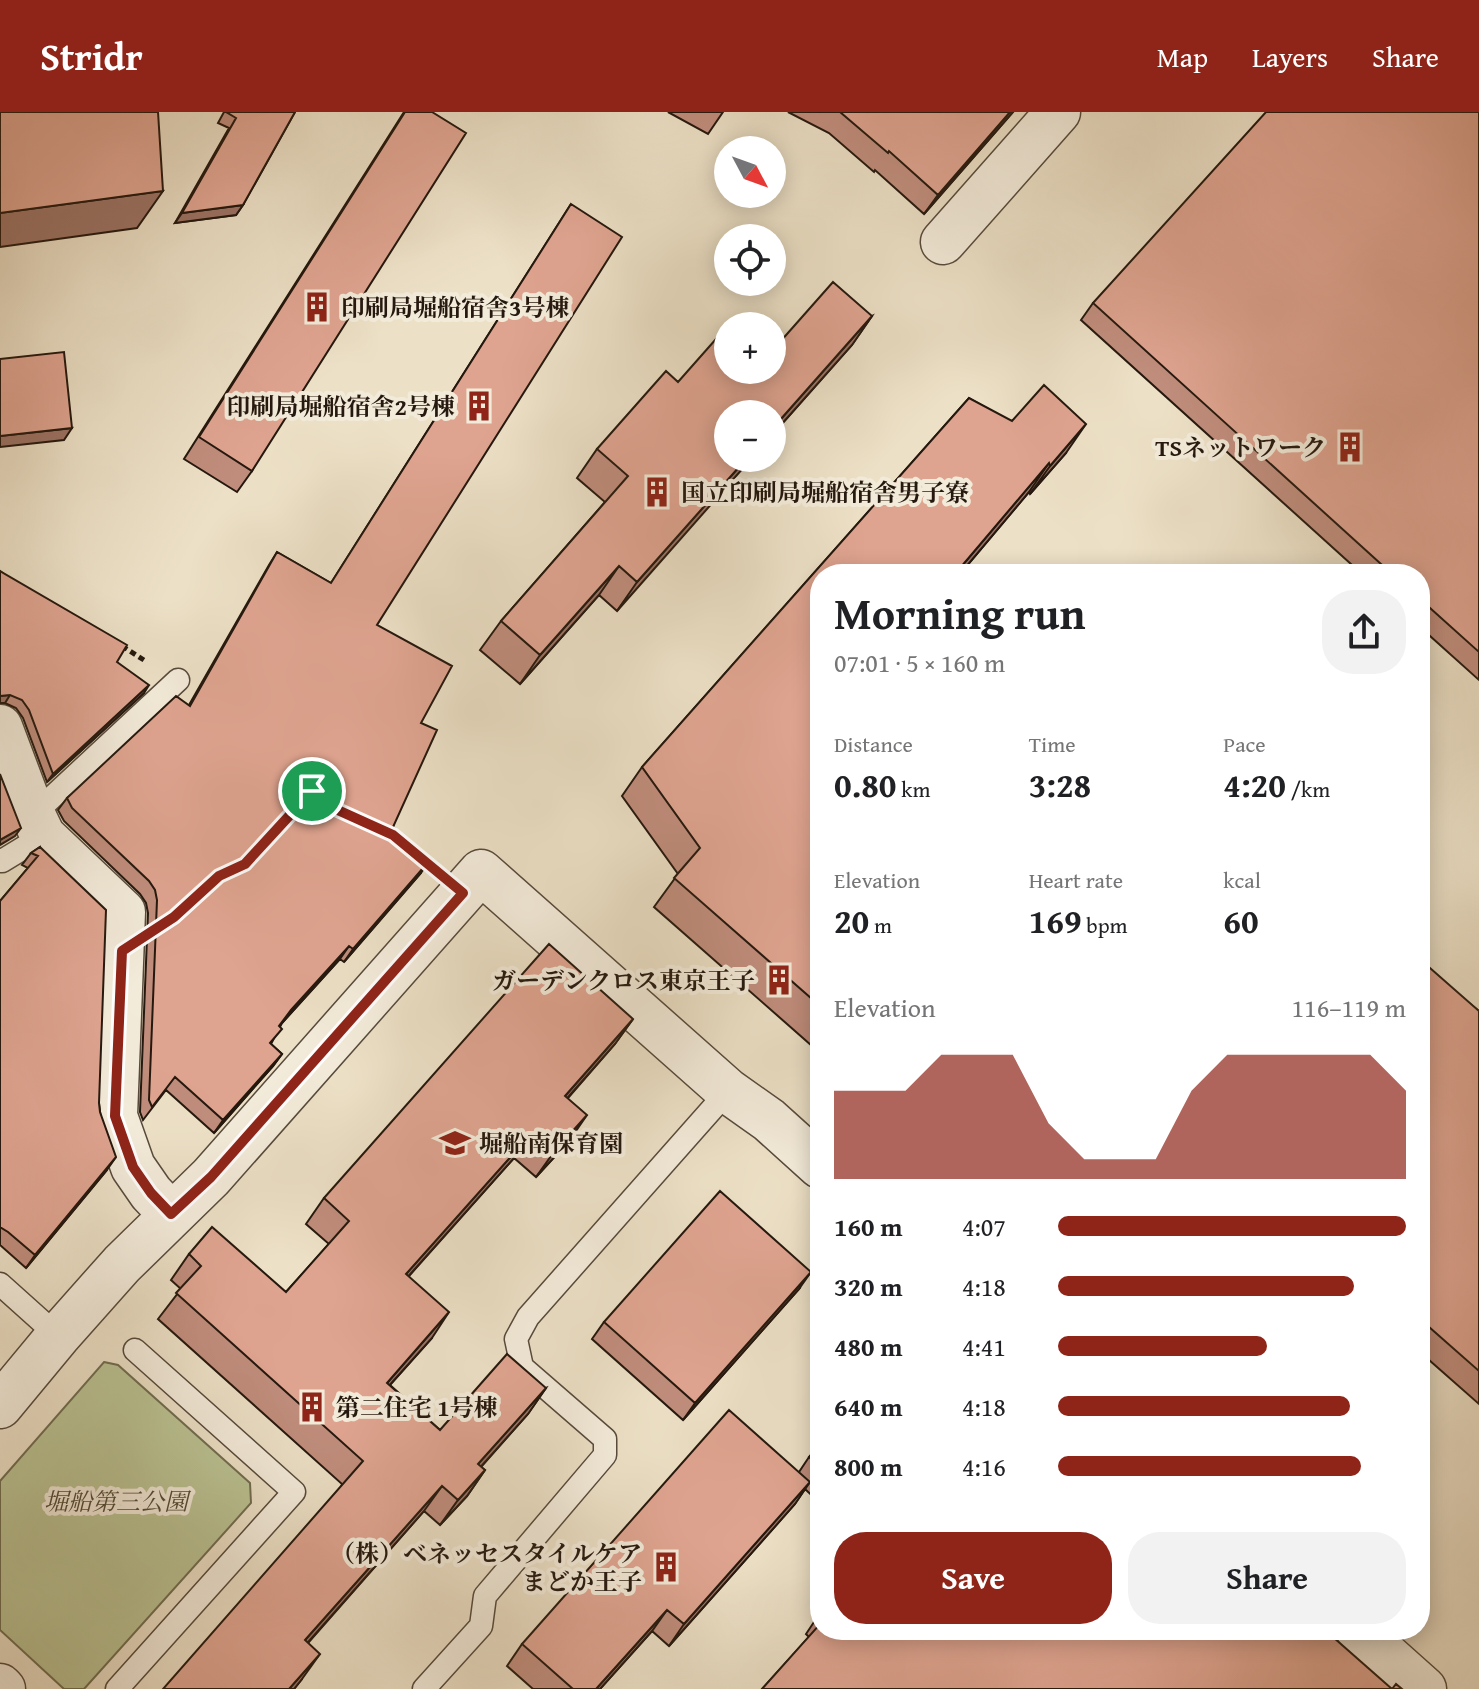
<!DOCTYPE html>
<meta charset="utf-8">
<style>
:root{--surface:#fff;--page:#f2f2f2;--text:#202124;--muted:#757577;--accent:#8f2418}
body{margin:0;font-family:"Gentium Book Plus","Noto Serif JP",serif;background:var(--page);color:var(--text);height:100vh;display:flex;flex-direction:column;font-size:30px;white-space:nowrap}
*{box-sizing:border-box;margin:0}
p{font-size:26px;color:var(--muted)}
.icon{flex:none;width:44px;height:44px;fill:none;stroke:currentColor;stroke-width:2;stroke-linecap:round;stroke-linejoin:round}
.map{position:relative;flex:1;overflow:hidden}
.sheet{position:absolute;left:810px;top:452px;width:620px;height:1076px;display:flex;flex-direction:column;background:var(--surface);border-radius:32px;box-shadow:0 4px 20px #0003}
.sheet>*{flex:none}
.needle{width:52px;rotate:131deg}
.controls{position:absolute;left:714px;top:24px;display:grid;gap:16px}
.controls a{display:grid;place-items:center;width:72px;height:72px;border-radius:50%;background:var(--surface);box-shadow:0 4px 20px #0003;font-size:40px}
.pin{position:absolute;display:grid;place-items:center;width:68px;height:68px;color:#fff;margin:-34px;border:4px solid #fff;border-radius:50%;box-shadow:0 2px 8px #0007}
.round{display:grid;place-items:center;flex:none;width:84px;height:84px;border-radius:32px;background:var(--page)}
.headline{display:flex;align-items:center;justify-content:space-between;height:136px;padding:0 24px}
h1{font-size:44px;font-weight:700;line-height:60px}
.stats{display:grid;grid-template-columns:repeat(3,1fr);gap:12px;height:136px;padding:8px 24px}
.stats div{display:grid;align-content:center}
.stats b{font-size:34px;font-weight:700}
.stats small{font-size:22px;font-weight:400}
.stats p{font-size:22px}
.chart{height:224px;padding:16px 24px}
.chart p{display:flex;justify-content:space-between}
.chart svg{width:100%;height:144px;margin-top:8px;fill:var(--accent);opacity:.7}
.action{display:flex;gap:16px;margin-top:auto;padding:16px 24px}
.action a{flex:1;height:92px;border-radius:32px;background:var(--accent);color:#fff;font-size:32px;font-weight:700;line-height:92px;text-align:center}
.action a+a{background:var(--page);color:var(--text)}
ul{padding:0 24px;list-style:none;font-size:26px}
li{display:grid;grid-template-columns:128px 96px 1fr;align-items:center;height:60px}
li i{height:20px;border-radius:10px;background:var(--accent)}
header{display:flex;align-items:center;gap:48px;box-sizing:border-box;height:112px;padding:0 40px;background:var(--accent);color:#fff}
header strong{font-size:38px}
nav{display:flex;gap:44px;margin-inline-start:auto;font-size:28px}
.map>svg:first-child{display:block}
.green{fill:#bac293;stroke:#706d50;stroke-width:2}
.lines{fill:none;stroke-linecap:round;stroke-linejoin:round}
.service-casing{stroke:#574a3c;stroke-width:25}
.minor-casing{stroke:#574a3c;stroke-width:47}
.path{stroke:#25180e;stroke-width:5;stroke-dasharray:6 4;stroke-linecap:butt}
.service{stroke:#f3ebda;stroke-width:22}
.minor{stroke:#f3ebda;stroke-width:44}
.wall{fill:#c08d7c;stroke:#25180e;stroke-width:2}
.shaded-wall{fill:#9c7365;stroke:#25180e;stroke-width:2}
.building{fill:#dfa490;stroke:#25180e;stroke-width:2}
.route-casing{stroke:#fff;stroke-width:16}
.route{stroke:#8f2418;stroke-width:10}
.labels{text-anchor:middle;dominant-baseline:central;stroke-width:8;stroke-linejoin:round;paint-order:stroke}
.poi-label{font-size:24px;font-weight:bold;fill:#25180e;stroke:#f3ebda;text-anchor:start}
.park-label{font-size:24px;font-style:italic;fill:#524b36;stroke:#f3ebda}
</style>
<header>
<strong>Stridr</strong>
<nav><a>Map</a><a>Layers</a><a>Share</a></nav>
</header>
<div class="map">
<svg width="1479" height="1577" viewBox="0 0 1479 1577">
<rect width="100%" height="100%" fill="#ece0c6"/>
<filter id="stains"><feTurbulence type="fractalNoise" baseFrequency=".0025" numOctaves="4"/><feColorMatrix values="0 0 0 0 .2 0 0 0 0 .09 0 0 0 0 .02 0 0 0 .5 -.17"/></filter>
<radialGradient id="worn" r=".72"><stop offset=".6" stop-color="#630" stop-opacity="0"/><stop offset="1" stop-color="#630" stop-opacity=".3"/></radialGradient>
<path class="green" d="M 104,1250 L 118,1253 L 250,1371 L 251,1391 L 84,1577 L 64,1577 L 0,1518 L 0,1369 Z"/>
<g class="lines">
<g class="service-casing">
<path id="service" d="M 33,703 L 178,568
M 0,748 L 2,749 L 43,724
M 0,1172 L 58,1224
M 117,1577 L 294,1380 L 135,1238
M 424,1577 L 481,1514 L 485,1484 L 605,1343 L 605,1327 L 522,1255 L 516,1227 L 528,1205 L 728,979"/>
</g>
<g class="minor-casing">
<path id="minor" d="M 943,130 L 1058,0
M 0,615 L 33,703 L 43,724 L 123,800 L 115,1004 L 133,1055 L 151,1081 L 171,1102
M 0,1294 L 58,1224 L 122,1152 L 211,1065 L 481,760 L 728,979 L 769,1008 L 820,1054
M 1358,1518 L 1424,1577
M 0,1574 L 3,1577"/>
</g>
<path class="path" d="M 122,534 L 147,550"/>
<use href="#service" class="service"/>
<use href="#minor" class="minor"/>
</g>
<path class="wall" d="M 224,0 L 295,0 L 243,93 L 236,103 L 175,111 L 229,16 L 218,11 Z
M 404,0 L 252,359 L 237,380 L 184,347 Z
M 668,0 L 723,0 L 708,22 Z
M 788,0 L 1013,0 L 924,102 L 875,58 L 874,60 L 829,21 Z
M 1479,0 L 1479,568 L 1420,515 L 1420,462 L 1362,462 L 1081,208 L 1093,191 Z
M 571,92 L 377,513 L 421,611 L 393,715 L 421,761 L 344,850 L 340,847 L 282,911 L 271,932 L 282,942 L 273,954 L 214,1021 L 166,978 L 143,1008 L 140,1000 L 148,801 L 146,791 L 140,782 L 64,709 L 58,698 L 67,686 L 189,593 L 269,453 L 277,440 L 331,471 Z
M 872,204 L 852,233 L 772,323 L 772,302 L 728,346 L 617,499 L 599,483 L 520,572 L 480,538 L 501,509 L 605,390 L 577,366 L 597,337 L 678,270 L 753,260 Z
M 969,286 L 1066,341 L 1030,382 L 1029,380 L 960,462 L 820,462 L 820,941 L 654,795 L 678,762 L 622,684 L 642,655 Z
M 0,459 L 117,550 L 144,581 L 47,670 L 23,606 L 16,596 L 5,591 L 0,591 Z
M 40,735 L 99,991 L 107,1058 L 26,1156 L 0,1133 L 0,789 L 28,756 L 22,753 L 31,741 Z
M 1420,851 L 1479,899 L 1479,1292 L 1420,1240 Z
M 633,907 L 615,932 L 568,986 L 569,1029 L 536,1065 L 514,1046 L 409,1164 L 432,1226 L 390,1273 L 440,1318 L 546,1276 L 528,1302 L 481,1355 L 485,1358 L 467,1384 L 440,1413 L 424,1399 L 308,1531 L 302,1567 L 294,1577 L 342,1372 L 158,1207 L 181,1177 L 171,1168 L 189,1142 L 286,1180 L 329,1132 L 306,1112 L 324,1086 Z
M 799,1177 L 683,1308 L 592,1227 L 604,1210 Z
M 820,1333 L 820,1391 L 805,1377 L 795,1392 L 669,1534 L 652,1519 L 600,1577 L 533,1577 L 507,1554 L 522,1532 L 799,1360 L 809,1345 Z
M 820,1501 L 820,1518 L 1392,1577 L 1402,1577 L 762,1577 L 809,1525 L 806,1522 Z"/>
<path class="shaded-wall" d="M 1010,0 L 1013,0 L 924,102 L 938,83 Z
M 163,79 L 137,116 L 0,135 L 0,101 Z
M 243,93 L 236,103 L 175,111 L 182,101 Z
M 872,204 L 852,233 L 772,323 L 772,317 Z
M 1086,312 L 1066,341 L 1030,382 L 1050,354 Z
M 72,316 L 64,328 L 0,335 L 0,324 Z
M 747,346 L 752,346 L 617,499 L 637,470 Z
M 1049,351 L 1029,380 L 960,462 L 955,462 Z
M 619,454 L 599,483 L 520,572 L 540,543 Z
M 149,573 L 144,581 L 47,670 L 53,662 Z
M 10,583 L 5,591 L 0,591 L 0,584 Z
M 21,716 L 15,724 L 0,733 L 0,728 Z
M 430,748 L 421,761 L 344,850 L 353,837 Z
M 349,834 L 340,847 L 282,911 L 270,927 L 291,898 Z
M 633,907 L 615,932 L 547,1009 L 565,984 Z
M 282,942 L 273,954 L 214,1021 L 223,1008 Z
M 587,1003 L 569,1029 L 536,1065 L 554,1040 Z
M 532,1021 L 514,1046 L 388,1187 L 406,1162 Z
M 116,1045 L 107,1058 L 26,1156 L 35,1143 Z
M 811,1160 L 799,1177 L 683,1308 L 695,1291 Z
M 449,1200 L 432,1226 L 369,1296 L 387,1271 Z
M 546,1276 L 528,1302 L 460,1378 L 478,1352 Z
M 485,1358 L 467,1384 L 440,1413 L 458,1388 Z
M 810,1370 L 795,1392 L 669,1534 L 684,1512 Z
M 442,1374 L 424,1399 L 287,1554 L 305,1528 Z
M 667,1498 L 652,1519 L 600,1577 L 596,1577 Z
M 320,1542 L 302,1567 L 294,1577 L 289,1577 Z"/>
<path class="building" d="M 0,0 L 158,0 L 163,79 L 0,101 Z
M 226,0 L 295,0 L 243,93 L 182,101 L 236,6 Z
M 405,0 L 432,0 L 466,21 L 252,359 L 199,325 Z
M 840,0 L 1010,0 L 938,83 L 889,39 L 888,41 Z
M 1266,0 L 1479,0 L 1479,540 L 1420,487 L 1420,462 L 1392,462 L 1093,191 Z
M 571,92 L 622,125 L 377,513 L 452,554 L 421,611 L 437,618 L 393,715 L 430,748 L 353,837 L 349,834 L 291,898 L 279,914 L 282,917 L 270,931 L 282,942 L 223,1008 L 175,965 L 152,995 L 149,988 L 157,788 L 155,778 L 149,769 L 72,696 L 67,686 L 176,584 L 190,594 L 277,440 L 331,471 Z
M 833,170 L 872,204 L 772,317 L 772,302 L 728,302 L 728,346 L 747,346 L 637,470 L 619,454 L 540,543 L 501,509 L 628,364 L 597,337 L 666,259 L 678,270 L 716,227 L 728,238 L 728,258 L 751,258 L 753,260 L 756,258 L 772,258 L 772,239 Z
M 64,240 L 72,316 L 0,324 L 0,247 Z
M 1044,273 L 1086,312 L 1050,354 L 1049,351 L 955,462 L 820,462 L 820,665 L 817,668 L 820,671 L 820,894 L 674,766 L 700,736 L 642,655 L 969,286 L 1012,309 Z
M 0,459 L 127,533 L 117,550 L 149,573 L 53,662 L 29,598 L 22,588 L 10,583 L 0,584 Z
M 0,662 L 21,716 L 0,728 Z
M 40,735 L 106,798 L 99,991 L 100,1000 L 116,1045 L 35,1143 L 8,1120 L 0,1115 L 0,789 L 38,744 L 31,741 Z
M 549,832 L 633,907 L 565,984 L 587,1003 L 554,1040 L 532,1021 L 406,1162 L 449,1200 L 387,1271 L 440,1318 L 507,1242 L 546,1276 L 478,1352 L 485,1358 L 458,1388 L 442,1374 L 305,1528 L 320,1542 L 289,1577 L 163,1577 L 363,1349 L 176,1181 L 201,1154 L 189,1142 L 212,1115 L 286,1180 L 349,1109 L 324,1086 Z
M 1422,849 L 1479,899 L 1479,1259 L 1420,1207 L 1420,851 Z
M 720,1079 L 811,1160 L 695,1291 L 604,1210 Z
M 729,1298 L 810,1370 L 684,1512 L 667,1498 L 596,1577 L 573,1577 L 522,1532 Z
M 820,1333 L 820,1356 L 809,1345 Z
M 820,1512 L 820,1518 L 1325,1518 L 1392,1577 L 1396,1572 L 1402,1577 L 762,1577 Z"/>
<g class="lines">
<g class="route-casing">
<path id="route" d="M 312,679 L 331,695 L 393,723 L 463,781 L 211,1065 L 171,1102 L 151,1081 L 133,1055 L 115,1004 L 122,839 L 174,805 L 219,764 L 245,752 Z"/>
</g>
<use href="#route" class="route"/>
</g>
<defs>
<g id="building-bare" transform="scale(2.4)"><path d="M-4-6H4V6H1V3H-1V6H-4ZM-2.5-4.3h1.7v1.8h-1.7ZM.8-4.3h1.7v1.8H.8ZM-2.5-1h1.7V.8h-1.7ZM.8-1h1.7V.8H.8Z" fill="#8f2418" stroke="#f3ebda" stroke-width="2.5" paint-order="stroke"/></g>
<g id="school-bare" transform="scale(2.4)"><path d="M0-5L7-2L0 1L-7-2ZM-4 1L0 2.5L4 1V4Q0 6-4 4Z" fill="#8f2418" stroke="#f3ebda" stroke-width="2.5" paint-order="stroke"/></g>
</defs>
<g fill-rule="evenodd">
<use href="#building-bare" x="317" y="195"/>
<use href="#building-bare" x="479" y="294"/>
<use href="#building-bare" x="1350" y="335"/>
<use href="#building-bare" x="657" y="380"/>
<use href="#building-bare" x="779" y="868"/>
<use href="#school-bare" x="455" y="1031"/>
<use href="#building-bare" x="312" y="1295"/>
<use href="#building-bare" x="666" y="1455"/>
</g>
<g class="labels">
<g class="poi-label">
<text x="341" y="195">印刷局堀船宿舎3号棟</text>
<text x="455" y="294" text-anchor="end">印刷局堀船宿舎2号棟</text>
<text x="1326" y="335" text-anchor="end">TSネットワーク</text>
<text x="681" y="380">国立印刷局堀船宿舎男子寮</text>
<text x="755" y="868" text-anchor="end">ガーデンクロス東京王子</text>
<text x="479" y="1031">堀船南保育園</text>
<text x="336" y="1295">第二住宅 1号棟</text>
<text x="642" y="1441" text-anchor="end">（株）ベネッセスタイルケア<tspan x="642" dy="28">まどか王子</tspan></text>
</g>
<g class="park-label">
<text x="116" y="1389">堀船第三公園</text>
</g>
</g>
<rect width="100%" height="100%" filter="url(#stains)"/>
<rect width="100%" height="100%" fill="url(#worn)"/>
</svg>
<div class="controls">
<a><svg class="needle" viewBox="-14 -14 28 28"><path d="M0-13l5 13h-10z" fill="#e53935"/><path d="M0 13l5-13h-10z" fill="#757577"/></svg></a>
<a><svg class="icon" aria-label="locate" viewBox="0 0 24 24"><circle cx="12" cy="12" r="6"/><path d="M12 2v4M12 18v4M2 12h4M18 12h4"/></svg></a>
<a>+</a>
<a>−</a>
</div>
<div class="pin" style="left:312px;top:679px;background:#1e9e55"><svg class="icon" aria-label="arrive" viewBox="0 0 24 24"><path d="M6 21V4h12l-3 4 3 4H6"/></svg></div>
<section class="sheet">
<div class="headline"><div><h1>Morning run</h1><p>07:01 · 5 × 160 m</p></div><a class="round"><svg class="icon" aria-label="share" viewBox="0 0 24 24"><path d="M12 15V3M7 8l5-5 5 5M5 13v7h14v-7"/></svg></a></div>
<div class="stats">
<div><p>Distance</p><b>0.80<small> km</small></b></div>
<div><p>Time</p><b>3:28</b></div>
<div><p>Pace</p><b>4:20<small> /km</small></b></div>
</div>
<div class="stats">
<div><p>Elevation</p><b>20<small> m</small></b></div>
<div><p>Heart rate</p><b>169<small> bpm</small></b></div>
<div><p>kcal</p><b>60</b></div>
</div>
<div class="chart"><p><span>Elevation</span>116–119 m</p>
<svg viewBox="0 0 160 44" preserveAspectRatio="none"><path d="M0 44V17L10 17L20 17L30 6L40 6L50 6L60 27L70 38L80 38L90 38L100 17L110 6L120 6L130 6L140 6L150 6L160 17V44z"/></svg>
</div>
<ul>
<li><b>160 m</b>4:07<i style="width:100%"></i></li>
<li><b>320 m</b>4:18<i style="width:85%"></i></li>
<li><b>480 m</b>4:41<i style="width:60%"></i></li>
<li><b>640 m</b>4:18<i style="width:84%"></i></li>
<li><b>800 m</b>4:16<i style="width:87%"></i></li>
</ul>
<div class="action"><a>Save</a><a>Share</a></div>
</section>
</div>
